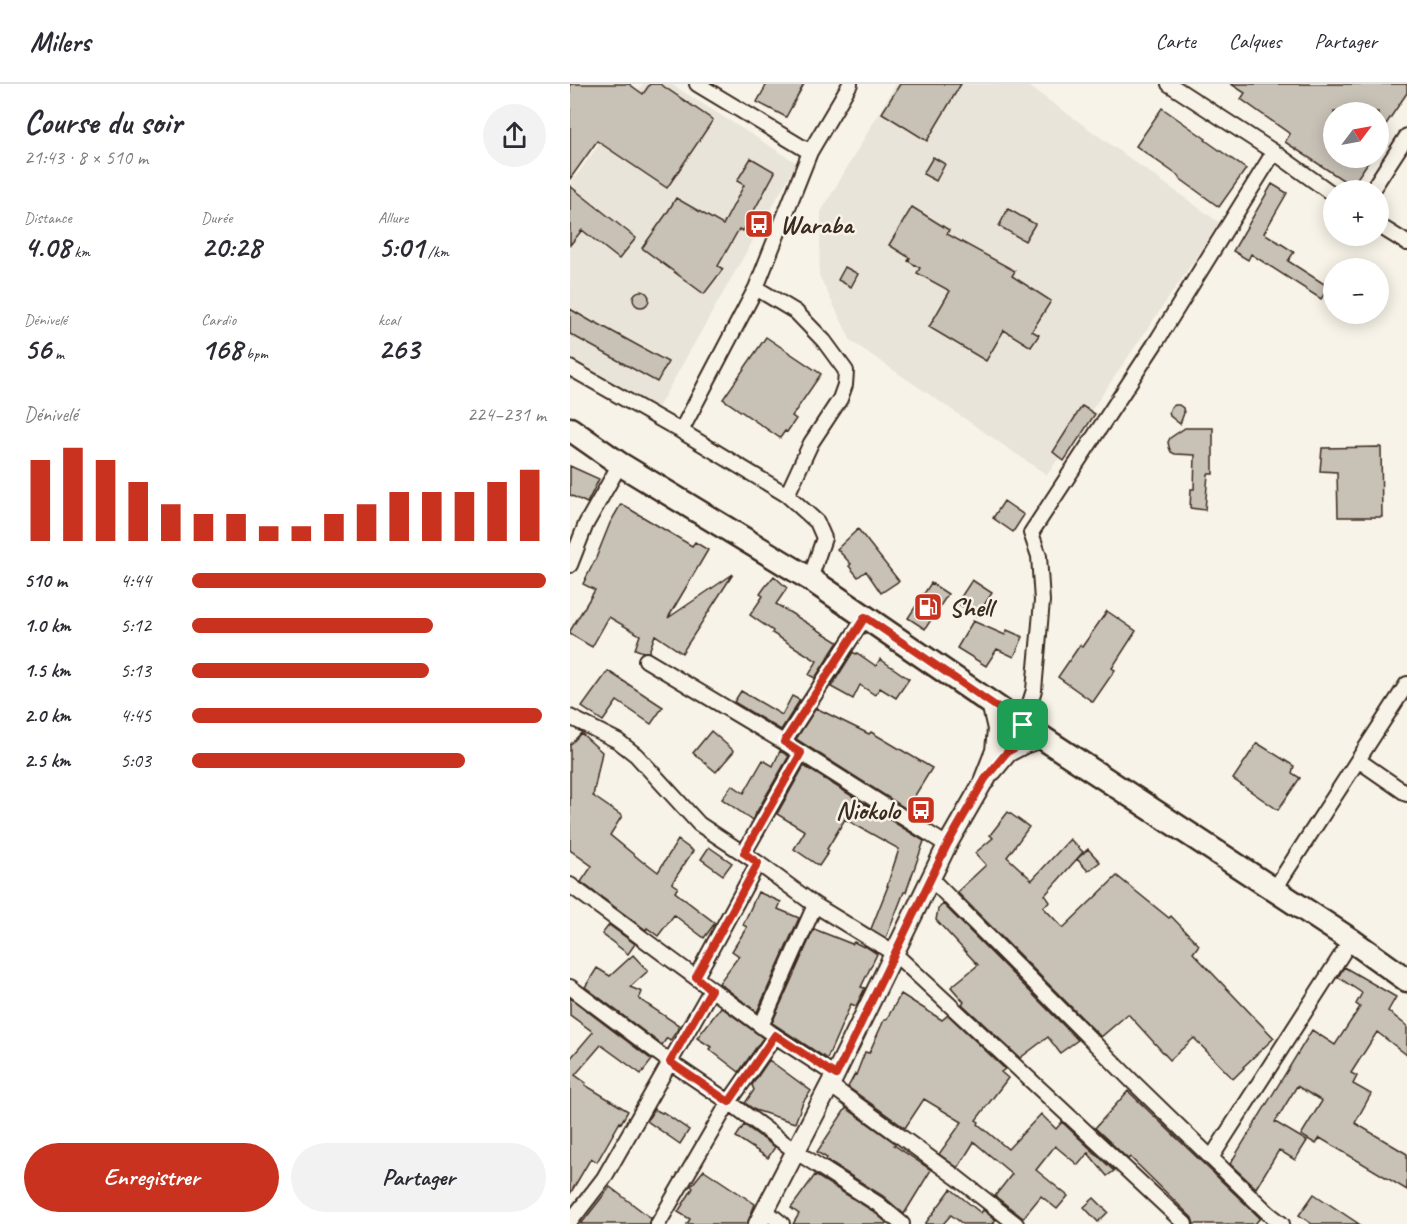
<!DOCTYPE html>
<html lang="fr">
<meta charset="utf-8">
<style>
:root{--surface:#fff;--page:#f2f2f3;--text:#2b2b33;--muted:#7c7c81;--line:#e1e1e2;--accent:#c8321e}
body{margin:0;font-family:Caveat,sans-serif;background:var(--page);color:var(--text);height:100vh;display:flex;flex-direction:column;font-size:22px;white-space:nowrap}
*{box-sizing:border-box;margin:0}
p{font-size:20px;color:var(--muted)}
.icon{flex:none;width:33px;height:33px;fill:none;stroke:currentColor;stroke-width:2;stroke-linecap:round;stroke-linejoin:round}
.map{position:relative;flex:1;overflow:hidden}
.sheet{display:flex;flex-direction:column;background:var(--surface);width:570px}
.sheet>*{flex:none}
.needle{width:39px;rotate:58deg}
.buttons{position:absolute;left:753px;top:18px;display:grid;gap:12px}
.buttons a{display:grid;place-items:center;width:66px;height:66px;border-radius:50%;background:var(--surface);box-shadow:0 3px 15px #0003;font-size:30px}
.pin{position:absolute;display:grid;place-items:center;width:51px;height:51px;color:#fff;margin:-26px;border-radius:12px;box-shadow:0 3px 9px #0006}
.round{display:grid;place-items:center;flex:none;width:63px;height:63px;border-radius:32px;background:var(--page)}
.overview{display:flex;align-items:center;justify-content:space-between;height:102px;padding:0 24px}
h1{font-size:33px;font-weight:800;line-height:45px}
.stats{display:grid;grid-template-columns:repeat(3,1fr);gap:9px;height:102px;padding:6px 24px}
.stats div{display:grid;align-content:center}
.stats b{font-size:30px;font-weight:800}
.stats small{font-size:16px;font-weight:400}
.stats p{font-size:16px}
.chart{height:168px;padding:12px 24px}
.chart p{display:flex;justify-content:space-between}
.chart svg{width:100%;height:108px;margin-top:6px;stroke:var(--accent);stroke-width:6}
.action{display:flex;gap:12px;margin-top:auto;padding:12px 24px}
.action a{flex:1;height:69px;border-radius:36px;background:var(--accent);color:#fff;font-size:24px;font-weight:800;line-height:69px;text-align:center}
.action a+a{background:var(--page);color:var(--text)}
ul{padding:0 24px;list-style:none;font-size:20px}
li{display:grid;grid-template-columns:96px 72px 1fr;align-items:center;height:45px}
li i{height:15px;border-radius:8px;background:var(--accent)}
header{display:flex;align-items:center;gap:36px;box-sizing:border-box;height:84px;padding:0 30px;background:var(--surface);border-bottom:2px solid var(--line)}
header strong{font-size:28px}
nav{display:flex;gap:33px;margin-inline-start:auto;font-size:21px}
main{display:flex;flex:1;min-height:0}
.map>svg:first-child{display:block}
.built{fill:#e9e4d9}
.building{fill:#c8c1b6;stroke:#3b2a1e;stroke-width:1.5}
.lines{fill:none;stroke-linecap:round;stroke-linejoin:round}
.minor-casing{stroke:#3b2a1e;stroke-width:18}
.tertiary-casing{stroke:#3b2a1e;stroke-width:22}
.secondary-casing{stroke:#3b2a1e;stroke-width:24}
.primary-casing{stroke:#3b2a1e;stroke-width:27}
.minor{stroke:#f7f3e8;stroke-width:14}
.tertiary{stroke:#f7f3e8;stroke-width:18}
.secondary{stroke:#f7f3e8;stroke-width:20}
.primary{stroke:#f7f3e8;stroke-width:22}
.route-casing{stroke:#fff;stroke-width:12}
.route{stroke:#c8321e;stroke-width:8}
.labels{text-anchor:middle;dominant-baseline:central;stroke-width:5;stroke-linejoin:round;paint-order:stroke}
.poi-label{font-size:26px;font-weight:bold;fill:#3b2a1e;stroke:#f7f3e8;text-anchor:start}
</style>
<header>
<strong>Milers</strong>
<nav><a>Carte</a><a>Calques</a><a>Partager</a></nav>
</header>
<main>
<section class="sheet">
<div class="overview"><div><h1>Course du soir</h1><p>21:43 · 8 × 510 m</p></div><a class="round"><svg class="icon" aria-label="share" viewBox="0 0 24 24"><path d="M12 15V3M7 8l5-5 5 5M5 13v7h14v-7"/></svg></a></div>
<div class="stats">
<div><p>Distance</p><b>4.08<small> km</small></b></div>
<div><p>Durée</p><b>20:28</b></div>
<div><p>Allure</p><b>5:01<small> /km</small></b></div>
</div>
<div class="stats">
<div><p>Dénivelé</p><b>56<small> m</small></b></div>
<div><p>Cardio</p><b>168<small> bpm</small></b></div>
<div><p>kcal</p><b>263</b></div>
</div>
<div class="chart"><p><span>Dénivelé</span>224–231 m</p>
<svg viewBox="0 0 160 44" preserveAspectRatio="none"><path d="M5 44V11M15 44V6M25 44V11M35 44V20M45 44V29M55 44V33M65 44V33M75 44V38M85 44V38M95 44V33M105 44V29M115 44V24M125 44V24M135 44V24M145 44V20M155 44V15"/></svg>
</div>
<ul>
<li><b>510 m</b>4:44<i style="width:100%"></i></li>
<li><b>1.0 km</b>5:12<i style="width:68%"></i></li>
<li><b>1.5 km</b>5:13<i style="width:67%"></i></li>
<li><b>2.0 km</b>4:45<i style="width:99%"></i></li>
<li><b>2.5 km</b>5:03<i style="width:77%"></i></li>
</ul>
<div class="action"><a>Enregistrer</a><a>Partager</a></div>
</section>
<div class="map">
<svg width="837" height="1140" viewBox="0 0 837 1140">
<rect width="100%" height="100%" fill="#f7f3e8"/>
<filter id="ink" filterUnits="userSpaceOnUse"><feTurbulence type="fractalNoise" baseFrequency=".0167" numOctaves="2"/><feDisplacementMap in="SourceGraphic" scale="12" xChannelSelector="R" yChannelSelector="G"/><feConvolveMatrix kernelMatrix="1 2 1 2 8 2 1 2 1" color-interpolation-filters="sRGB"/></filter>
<g filter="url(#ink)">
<path class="built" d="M 73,0 L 101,0 L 227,79 L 86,327 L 0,277 L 0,100 Z
M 326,0 L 456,0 L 650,139 L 477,391 L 281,257 L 249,191 L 251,128 Z"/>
<path class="building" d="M 0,0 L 59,0 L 73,10 L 80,0 L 90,0 L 143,36 L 97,104 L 27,57 L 0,95 Z
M 197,0 L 234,0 L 216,33 L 187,18 Z
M 330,0 L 391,0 L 357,57 L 312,29 Z
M 661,0 L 837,0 L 837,9 L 808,52 L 808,28 L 764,28 L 764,74 L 801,74 L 782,102 L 715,58 L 720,50 L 671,15 L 675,9 Z
M 592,24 L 636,55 L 635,56 L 676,85 L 649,123 L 609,94 L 610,93 L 566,62 Z
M 363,73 L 375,80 L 366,97 L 353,90 Z
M 181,74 L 205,88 L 173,147 L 169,145 L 148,182 L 153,185 L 134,210 L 72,164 L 97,129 L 106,114 L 153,141 L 174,101 L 167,97 Z
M 702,100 L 717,109 L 694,149 L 724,168 L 718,177 L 759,203 L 751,215 L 681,170 L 678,176 L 663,167 Z
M 0,102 L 66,154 L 49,175 L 12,146 L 0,161 Z
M 342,123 L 379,146 L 377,150 L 445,187 L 442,192 L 481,217 L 462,247 L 469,251 L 461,263 L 434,246 L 416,277 L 359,243 L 380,207 L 347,189 L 350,184 L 338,177 L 340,174 L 319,161 Z
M 438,125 L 465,140 L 455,157 L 429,142 Z
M 275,183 L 288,190 L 281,203 L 268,196 Z
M63 215a8 8 0 1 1 16 0a8 8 0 1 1-16 0Z
M 0,225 L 24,239 L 25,238 L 98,278 L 87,298 L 0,250 Z
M 196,253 L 251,290 L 222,332 L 226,335 L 217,348 L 215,347 L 210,354 L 153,315 Z
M 605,321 L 609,321 L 613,324 L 614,329 L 610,340 L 600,332 L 599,328 L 601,323 Z
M 512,322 L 525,330 L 494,377 L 483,368 Z
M 615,344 L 643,344 L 643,390 L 638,390 L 635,426 L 620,424 L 621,405 L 624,405 L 625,371 L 605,370 L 601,368 L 599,363 L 598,358 L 600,354 Z
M 811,363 L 812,433 L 768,433 L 767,388 L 750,387 L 752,364 Z
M 0,382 L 29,395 L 17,419 L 0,411 Z
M 434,417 L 454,431 L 443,448 L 423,434 Z
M 51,420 L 122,462 L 125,458 L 138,466 L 98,534 L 163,490 L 112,569 L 85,551 L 79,568 L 73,568 L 65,565 L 70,551 L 39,533 L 22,563 L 0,550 L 0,547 L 25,506 L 13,500 L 26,474 L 40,439 Z
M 288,445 L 329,497 L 311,509 L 296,487 L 288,493 L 279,482 L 281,480 L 267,465 Z
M 204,492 L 217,504 L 206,520 L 268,558 L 245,594 L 239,591 L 247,577 L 202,549 L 203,547 L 180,531 L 193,512 L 190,510 L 195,503 Z
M 402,496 L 422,509 L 407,532 L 387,519 Z
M 361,499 L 378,510 L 355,545 L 338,534 Z
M 537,527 L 566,547 L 542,584 L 545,586 L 523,618 L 488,593 L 510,561 L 512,563 Z
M 403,537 L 435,551 L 437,546 L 453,553 L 444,573 L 427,565 L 416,582 L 387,564 Z
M 283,568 L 286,570 L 287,569 L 306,582 L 310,575 L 339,595 L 326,614 L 310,604 L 305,611 L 290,601 L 283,615 L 261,603 Z
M 38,587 L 93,623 L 81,640 L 47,617 L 33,637 L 12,623 Z
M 171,607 L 212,631 L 222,612 L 230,616 L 211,646 L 164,618 Z
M 246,624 L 299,650 L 301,648 L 362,684 L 344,713 L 359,722 L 352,735 L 226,655 Z
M 141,647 L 164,667 L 146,688 L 123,669 Z
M 11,649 L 32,668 L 23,712 L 52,732 L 40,751 L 74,779 L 75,778 L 88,788 L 108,756 L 123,767 L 102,799 L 108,803 L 105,808 L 145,839 L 134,854 L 104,831 L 88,852 L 77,844 L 76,846 L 11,798 L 22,782 L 0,766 L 0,661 Z
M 687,659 L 724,682 L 722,689 L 730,694 L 708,726 L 663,695 Z
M 210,667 L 219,672 L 182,736 L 152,715 L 162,701 L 174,709 L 193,676 L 203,682 Z
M 234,682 L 354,757 L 336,808 L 334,808 L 316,854 L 301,845 L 318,802 L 317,802 L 329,765 L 275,735 L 257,765 L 259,767 L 249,782 L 224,765 L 235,747 L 207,730 Z
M 438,728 L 459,743 L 437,773 L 462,796 L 500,755 L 513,768 L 475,811 L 480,818 L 473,823 L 493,844 L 547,792 L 599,834 L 601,832 L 629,861 L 623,869 L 704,954 L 673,983 L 674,984 L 663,995 L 624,954 L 600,976 L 558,930 L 531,953 L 387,808 L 416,781 L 405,769 L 423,754 L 420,751 Z
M 139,763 L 162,779 L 153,791 L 131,775 Z
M 518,765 L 530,778 L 518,787 L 507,775 Z
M 188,808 L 211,818 L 208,825 L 229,834 L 187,928 L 149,899 L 169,872 L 162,867 L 177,843 L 173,841 Z
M 373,820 L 508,956 L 490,969 L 478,953 L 450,974 L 392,920 L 394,918 L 381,903 L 408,881 L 366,836 L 368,825 Z
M 39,841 L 65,860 L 58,870 L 32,850 Z
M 244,845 L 282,860 L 284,858 L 294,863 L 295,862 L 307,870 L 291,903 L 295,904 L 286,922 L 281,920 L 257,975 L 202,939 Z
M 63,871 L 78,887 L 60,903 L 72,908 L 69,915 L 110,942 L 100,957 L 97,954 L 92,961 L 15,903 L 27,884 L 40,892 Z
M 774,883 L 826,913 L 818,927 L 837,942 L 837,971 L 807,948 L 781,989 L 787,992 L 783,1000 L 801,1010 L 785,1039 L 837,1070 L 837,1106 L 750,1054 L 746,1060 L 731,1051 L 752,1017 L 727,1002 L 705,1038 L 737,1057 L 725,1076 L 709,1066 L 686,1104 L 660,1080 L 742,946 L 765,961 L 790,923 L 786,920 L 792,909 L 768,893 Z
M 331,910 L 372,936 L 378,931 L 435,985 L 431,988 L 438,994 L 406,1036 L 409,1038 L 408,1040 L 438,1065 L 471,1030 L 486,1045 L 492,1038 L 544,1087 L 537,1092 L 518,1069 L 508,1081 L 485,1062 L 466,1086 L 498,1112 L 487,1125 L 471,1112 L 453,1134 L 425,1112 L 442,1090 L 404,1058 L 388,1084 L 369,1070 L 392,1038 L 354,1015 L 335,1044 L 278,1003 L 285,990 L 286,991 L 295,968 L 299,969 L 314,936 L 316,936 Z
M 0,914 L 82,976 L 71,990 L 31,961 L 5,991 L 16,999 L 15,1001 L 58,1027 L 51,1039 L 50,1038 L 27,1078 L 21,1074 L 0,1110 L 0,975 L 23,948 L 0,931 Z
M 151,923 L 193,954 L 169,988 L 139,965 L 141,963 L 127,954 Z
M 199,976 L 241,1007 L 233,1018 L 225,1039 L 185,1026 L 175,1019 L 184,1006 L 182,1001 Z
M 558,1007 L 690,1134 L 685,1140 L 624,1140 L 622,1134 L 613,1125 L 560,1073 L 558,1075 L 525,1044 Z
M 276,1024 L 325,1059 L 324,1061 L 361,1086 L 334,1130 L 313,1112 L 256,1076 L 257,1074 L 247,1068 Z
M 84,1025 L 92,1029 L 93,1028 L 119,1046 L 110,1060 L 77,1037 Z
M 174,1041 L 205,1063 L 198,1074 L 166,1053 Z
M 134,1086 L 185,1120 L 177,1140 L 117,1140 L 120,1135 L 108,1128 L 123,1104 L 121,1102 Z
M 245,1091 L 303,1127 L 318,1140 L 223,1140 L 229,1130 L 221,1124 Z
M 40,1103 L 81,1134 L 79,1140 L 11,1140 Z
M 381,1105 L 411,1129 L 413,1126 L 426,1136 L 423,1138 L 425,1140 L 393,1140 L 381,1131 L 373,1140 L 355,1140 Z
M 744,1110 L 789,1140 L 742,1140 L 729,1131 Z
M 524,1114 L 538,1128 L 528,1138 L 514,1123 Z"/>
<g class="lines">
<g class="minor-casing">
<path id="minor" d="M 127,0 L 240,68
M 599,0 L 704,68 L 764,111
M 802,106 L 837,52
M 808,141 L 837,159
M 186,204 L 226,228 L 254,257 L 276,287 L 275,301 L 270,315 L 241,359 L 217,411
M 0,284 L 111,347 L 217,411 L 247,438 L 254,454 L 240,495
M 111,347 L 186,204 L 240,68 L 280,0
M 0,481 L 16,440 L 50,380
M 76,576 L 220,662 L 377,761
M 0,633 L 48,657 L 66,671 L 129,740 L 188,779 L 245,821 L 325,870 L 615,1140
M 453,641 L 464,606 L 472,517 L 469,472 L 461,449 L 588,255 L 704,68
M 214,658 L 295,533
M 788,676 L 837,710
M 174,769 L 231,669
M 361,795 L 561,996 L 698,1129 L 712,1140
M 0,801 L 205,952 L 265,991
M 704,806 L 837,600
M 126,893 L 188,779
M 0,903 L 100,978 L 159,1018 L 225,1067 L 308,1120 L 332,1140
M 191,942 L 245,821
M 260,1001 L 386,1093 L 446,1140
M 641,1074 L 781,856
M 196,1127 L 212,1140
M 0,1138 L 34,1094 L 141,906
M 88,1140 L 159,1018 L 205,952"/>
</g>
<g class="tertiary-casing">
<path id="tertiary" d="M 188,1140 L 265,991 L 377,761 L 415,695"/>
</g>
<g class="secondary-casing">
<path id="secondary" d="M 422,686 L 437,668 L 454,659 L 471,653
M 415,695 L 426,667 L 428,645 L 422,619"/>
</g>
<g class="primary-casing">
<path id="primary" d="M 0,345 L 50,380 L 240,495 L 453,641 L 781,856 L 837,896"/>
</g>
<use href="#minor" class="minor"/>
<use href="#tertiary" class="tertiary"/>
<use href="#secondary" class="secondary"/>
<use href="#primary" class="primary"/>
</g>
</g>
<g class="lines" filter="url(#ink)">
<g class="route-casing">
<path id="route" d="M 295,533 L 471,653 L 454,659 L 437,668 L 415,695 L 377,761 L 266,991 L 205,951 L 159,1018 L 100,978 L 141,906 L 126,893 L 188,779 L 174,769 L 231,669 L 214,658 Z"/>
</g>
<use href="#route" class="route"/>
</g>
<defs>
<g id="bus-square" transform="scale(1.5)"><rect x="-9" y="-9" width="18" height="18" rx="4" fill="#c8321e" stroke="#f7f3e8"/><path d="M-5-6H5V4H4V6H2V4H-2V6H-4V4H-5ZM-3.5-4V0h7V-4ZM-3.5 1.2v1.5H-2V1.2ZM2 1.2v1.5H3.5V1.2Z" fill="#fff"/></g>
<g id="fuel-square" transform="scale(1.5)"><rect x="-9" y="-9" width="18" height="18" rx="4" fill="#c8321e" stroke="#f7f3e8"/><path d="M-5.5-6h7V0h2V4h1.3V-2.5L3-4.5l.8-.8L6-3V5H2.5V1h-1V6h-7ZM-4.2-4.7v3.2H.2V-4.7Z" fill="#fff"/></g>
</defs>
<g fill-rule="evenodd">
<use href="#bus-square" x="189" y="140"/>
<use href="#fuel-square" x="358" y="523"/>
<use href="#bus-square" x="351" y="726"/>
</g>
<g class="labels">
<g class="poi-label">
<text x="210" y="140">Waraba</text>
<text x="379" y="523">Shell</text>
<text x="330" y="726" text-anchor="end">Niokolo</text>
</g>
</g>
</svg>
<div class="buttons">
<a><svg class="needle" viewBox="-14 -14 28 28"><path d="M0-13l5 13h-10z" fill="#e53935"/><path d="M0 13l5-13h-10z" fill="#7c7c81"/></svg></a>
<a>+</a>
<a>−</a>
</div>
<div class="pin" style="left:453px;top:641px;background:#1e9e55"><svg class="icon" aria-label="arrive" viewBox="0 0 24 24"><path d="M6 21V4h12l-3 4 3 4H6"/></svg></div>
</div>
</main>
